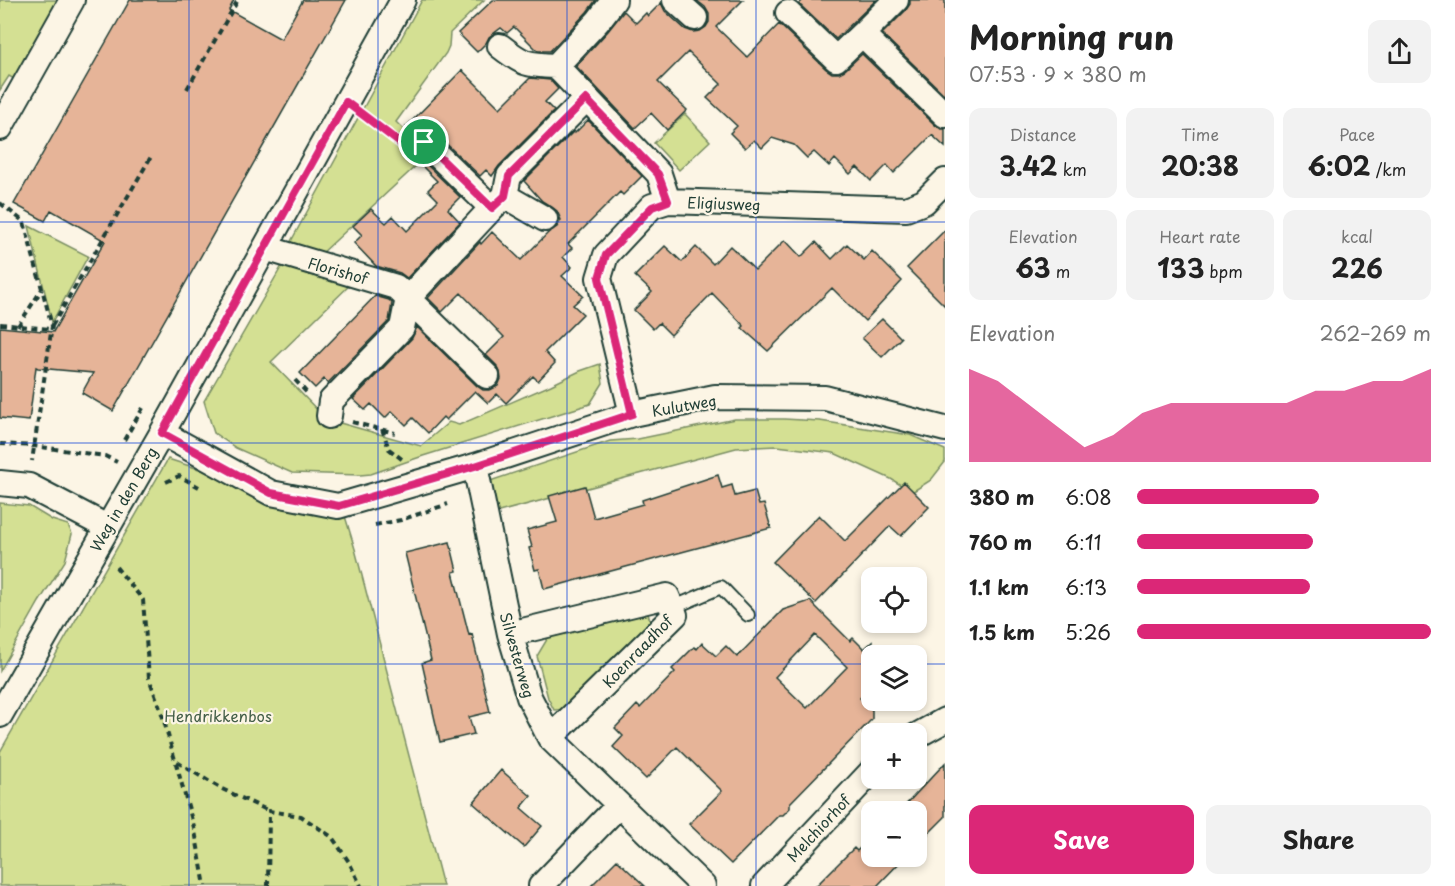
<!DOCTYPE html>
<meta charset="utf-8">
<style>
:root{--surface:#fff;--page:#f2f2f2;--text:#222;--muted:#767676;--accent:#db2777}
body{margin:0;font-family:"Playpen Sans",sans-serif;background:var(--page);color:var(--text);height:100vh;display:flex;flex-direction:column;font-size:22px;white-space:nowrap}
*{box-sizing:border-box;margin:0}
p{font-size:20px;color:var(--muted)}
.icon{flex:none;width:33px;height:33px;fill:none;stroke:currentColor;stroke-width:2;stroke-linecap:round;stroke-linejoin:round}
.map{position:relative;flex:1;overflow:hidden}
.details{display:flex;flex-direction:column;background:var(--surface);width:510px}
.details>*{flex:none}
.controls{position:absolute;left:861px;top:567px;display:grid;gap:12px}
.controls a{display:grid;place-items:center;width:66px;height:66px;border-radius:12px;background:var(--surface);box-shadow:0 3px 9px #0003;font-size:30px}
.pin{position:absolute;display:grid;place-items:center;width:51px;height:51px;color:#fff;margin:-26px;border:3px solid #fff;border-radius:50%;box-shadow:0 2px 6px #0007}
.round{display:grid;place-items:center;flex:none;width:63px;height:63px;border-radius:12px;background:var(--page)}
.summary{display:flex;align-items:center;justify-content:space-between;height:102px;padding:0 24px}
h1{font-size:33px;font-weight:700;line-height:45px}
.figures{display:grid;grid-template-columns:repeat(3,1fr);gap:9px;height:102px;padding:6px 24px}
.figures div{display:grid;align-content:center;border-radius:12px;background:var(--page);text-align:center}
.figures b{font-size:26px;font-weight:700}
.figures small{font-size:16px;font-weight:400}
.figures p{font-size:16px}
.chart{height:168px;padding:12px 24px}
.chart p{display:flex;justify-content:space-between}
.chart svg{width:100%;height:108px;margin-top:6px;fill:var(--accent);opacity:.7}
.primary-button{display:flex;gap:12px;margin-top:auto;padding:12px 24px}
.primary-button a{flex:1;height:69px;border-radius:12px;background:var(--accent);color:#fff;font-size:24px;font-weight:700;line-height:69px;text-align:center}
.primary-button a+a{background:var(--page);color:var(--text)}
ul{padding:0 24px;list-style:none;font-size:20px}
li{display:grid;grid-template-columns:96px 72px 1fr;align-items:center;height:45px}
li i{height:15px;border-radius:8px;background:var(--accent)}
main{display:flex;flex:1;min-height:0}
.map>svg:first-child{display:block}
.green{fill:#d4e093;stroke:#7a8e64;stroke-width:1.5}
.building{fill:#e6b498;stroke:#1f3d34;stroke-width:1.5;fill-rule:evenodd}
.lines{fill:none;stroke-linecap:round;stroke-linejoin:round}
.lane-casing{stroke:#1f3d34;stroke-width:16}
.street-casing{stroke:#1f3d34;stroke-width:28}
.path{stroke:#1f3d34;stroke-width:4;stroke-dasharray:6 4.5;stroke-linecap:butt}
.lane{stroke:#fcf5e5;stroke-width:12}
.street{stroke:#fcf5e5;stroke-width:24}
.route-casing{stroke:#fff;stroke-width:12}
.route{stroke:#db2777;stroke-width:8}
.grid{fill:none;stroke:#1d4ed8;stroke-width:1.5;stroke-opacity:0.55}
.labels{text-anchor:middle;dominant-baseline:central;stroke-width:4.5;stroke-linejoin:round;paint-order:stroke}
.street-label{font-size:15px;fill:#1f3d34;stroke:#fcf5e5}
.park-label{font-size:15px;fill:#435e47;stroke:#fcf5e5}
</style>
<main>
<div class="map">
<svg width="945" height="886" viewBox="0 0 945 886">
<rect width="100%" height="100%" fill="#fcf5e5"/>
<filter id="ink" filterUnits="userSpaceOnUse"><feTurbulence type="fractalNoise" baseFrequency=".0167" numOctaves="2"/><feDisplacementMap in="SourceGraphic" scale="12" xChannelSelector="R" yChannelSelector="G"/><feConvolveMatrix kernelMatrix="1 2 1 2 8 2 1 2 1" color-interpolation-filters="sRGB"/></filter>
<g filter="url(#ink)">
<path class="green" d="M 0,0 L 62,0 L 14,79 L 9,76 L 0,90 Z
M 422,0 L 484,0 L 450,33 L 449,46 L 446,53 L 396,122 L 426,152 L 419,163 L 320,255 L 289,245 Z
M 685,114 L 710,141 L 679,170 L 654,143 Z
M 29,226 L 88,256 L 52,322 Z
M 283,264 L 353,282 L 271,362 L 326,419 L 421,446 L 449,422 L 459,425 L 551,385 L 580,371 L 600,364 L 603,383 L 590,404 L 423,456 L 371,474 L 360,475 L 292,473 L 236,448 L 214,433 L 204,401 Z
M 735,419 L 784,419 L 820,421 L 910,435 L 945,450 L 945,462 L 931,480 L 912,492 L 891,479 L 834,453 L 777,446 L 736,448 L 495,513 L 487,482 L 610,441 L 638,439 Z
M 168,459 L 345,516 L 355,549 L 443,886 L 0,886 L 0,752 Z
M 0,503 L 29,506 L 52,520 L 68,525 L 72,534 L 65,561 L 39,602 L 0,671 Z
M 647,610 L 651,624 L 569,709 L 554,710 L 548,698 L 537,656 L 549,636 Z"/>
<path class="building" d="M 130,0 L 234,0 L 229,10 L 281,39 L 303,0 L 346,0 L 113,411 L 82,393 L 93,373 L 38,368 L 36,367 L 29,421 L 0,418 L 0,327 L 53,332 L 105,241 L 51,210 L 45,221 L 14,204 Z
M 493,0 L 596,0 L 587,12 L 550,51 L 538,51 L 514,27 L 507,33 L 501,28 L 489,37 L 486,43 L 477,52 L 458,33 Z
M 696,0 L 743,0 L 716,27 L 747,57 L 779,24 L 826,69 L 832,73 L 839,73 L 845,70 L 862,54 L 935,125 L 941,129 L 945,129 L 945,147 L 932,135 L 894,173 L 887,165 L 871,181 L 857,167 L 850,174 L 835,159 L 829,166 L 814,152 L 807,158 L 794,145 L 772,138 L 762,148 L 754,140 L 745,148 L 730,133 L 737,126 L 707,98 L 721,84 L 688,52 L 658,82 L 687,110 L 667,130 L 651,113 L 635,128 L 576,66 L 608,31 L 624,11 L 636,23 L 646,13 L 648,16 L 661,3 L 665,11 L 685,29 L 693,32 L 700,31 L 706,27 L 709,22 L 709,14 L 705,7 Z
M 803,0 L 876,0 L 836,39 L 799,4 Z
M 910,0 L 945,0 L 945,95 L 882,34 L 906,10 L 910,4 Z
M 462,70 L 500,108 L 530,78 L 550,80 L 558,89 L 545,102 L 554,111 L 499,166 L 492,176 L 486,170 L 480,176 L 433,131 L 427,128 L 421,128 L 413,134 L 406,127 Z
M 588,120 L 642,176 L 623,195 L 620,192 L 568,244 L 572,248 L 563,257 L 572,267 L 562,276 L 583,296 L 573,305 L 583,314 L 545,352 L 555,363 L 538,381 L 533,376 L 506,403 L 497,394 L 488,403 L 475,391 L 446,420 L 443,417 L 428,433 L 413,418 L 406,425 L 392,411 L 385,418 L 371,404 L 365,410 L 353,399 L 412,338 L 417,327 L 477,386 L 483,390 L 490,390 L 498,386 L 501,379 L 500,372 L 497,366 L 486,355 L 504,337 L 461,293 L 442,312 L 428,298 L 480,242 L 481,244 L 492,232 L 521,260 L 549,232 L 557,227 L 561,220 L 557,211 L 552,207 L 542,201 L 524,181 L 574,131 L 575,133 Z
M 422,160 L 460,197 L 448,209 L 460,222 L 407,278 L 400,273 L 376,266 L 354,243 L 362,235 L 353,226 L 371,209 L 386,223 L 393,216 L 407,231 L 438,200 L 428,190 L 437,181 L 419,163 Z
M 945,230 L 945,306 L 907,268 Z
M 785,240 L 801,257 L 816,242 L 832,259 L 847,244 L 864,260 L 872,251 L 902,281 L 865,321 L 832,288 L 768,351 L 742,328 L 744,326 L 712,293 L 671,335 L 659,323 L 653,329 L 634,310 L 652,292 L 635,276 L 665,246 L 682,262 L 696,247 L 713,264 L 730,246 L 755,270 Z
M 375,296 L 389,300 L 392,303 L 389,321 L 328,383 L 324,379 L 315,388 L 300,373 Z
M 882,319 L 901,338 L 882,357 L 862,338 Z
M 718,475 L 722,488 L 732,485 L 735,496 L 755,491 L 759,505 L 764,504 L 771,528 L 544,589 L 539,569 L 535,570 L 529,548 L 532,547 L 527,530 L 557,522 L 549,496 L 585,486 L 594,518 L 643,504 L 642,500 Z
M 904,482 L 929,507 L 901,536 L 890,526 L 816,603 L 773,562 L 819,515 L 845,541 Z
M 450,542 L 457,571 L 453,572 L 469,635 L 472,634 L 490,712 L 469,717 L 474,734 L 440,742 L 422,663 L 431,660 L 405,553 Z
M 810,601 L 850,641 L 853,638 L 864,649 L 872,642 L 872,691 L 869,689 L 860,698 L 872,710 L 872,719 L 790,803 L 790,808 L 783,815 L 779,815 L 731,864 L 689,824 L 722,791 L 677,747 L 646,779 L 613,747 L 623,736 L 615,728 L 637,705 L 640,708 L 675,672 L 672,669 L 694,647 L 697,649 L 702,643 L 716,656 L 726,646 L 737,657 L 783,610 ZM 815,635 L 847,667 L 807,708 L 775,677 Z
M 945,763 L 945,817 L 916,846 L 916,812 L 899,812 Z
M 501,770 L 531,796 L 521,808 L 542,826 L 524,847 L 473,803 Z
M 872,836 L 872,856 L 906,856 L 877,886 L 816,886 L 854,848 L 857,851 Z
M 617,860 L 645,886 L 591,886 Z"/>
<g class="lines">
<g class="lane-casing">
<path id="lane" d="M 672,608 L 721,587 L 748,615"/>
</g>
<g class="street-casing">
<path id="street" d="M 675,0 L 695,18
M 896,0 L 862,34 L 945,115
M 788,13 L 836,59 L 862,34
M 500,46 C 523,64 526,65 556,66 L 659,174 L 668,201
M 556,66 L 598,21 L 614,0
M 0,128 L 72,0
M 424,142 L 492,208
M 505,196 L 545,219
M 265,248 L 396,287 L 487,376
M 632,414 L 599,278 L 606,255 L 652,206 L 668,201 L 906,209 L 924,202 L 945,181
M 329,416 L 331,401 L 402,328 L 408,298 L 492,208 L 505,196 L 509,176 L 586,99
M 162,433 L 271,493 L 338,506 L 475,466 L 632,414 L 715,397 L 825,398 L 945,429
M 475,466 L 510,634 L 529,697 L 550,738 L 703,886
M 0,483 L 29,486 L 107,527
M 510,634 L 667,596 L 675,615 L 550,738
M 0,715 L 162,433 L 403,0
M 916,736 L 945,720
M 541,886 L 619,805
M 764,886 L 872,771"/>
</g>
<path class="path" d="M 187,89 L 238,0
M 367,118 L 399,143
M 0,203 L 24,222 L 52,326 L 32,461
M 0,324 L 50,329
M 18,326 L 42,289
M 52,326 L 152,155
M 295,380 L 307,393
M 352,422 L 395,433
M 382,429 L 389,449 L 403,460
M 124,440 L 143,408
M 0,444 L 34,446 L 105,456 L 117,462
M 166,482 L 179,476 L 199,487
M 375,525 L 401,520 L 448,504
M 116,567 L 143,600 L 149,678 L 162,714 L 195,831 L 205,886
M 177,762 L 220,788 L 269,811
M 268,886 L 269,811 L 301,816 L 332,837 L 349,862 L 361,886"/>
<use href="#lane" class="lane"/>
<use href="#street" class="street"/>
</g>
</g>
<g class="lines" filter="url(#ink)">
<g class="route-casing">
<path id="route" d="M 586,99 L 658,174 L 668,201 L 652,207 L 606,255 L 599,278 L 632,414 L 475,466 L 339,506 L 271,493 L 162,433 L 346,102 L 408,149 L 417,150 L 424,142 L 492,208 L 505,196 L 509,176 Z"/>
</g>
<use href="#route" class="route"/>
</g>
<path class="grid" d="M 189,0 L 189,886M 378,0 L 378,886M 567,0 L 567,886M 756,0 L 756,886M 0,222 L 945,222M 0,443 L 945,443M 0,664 L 872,664M 916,664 L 945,664"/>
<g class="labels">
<g class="street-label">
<text transform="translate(724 203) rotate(2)">Eligiusweg</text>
<text transform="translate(338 270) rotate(16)">Florishof</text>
<text transform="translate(684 405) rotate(-10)">Kulutweg</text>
<text transform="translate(123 499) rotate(-60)">Weg in den Berg</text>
<text transform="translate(637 651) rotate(-46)">Koenraadhof</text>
<text transform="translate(518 655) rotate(74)">Silvesterweg</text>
<text transform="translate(818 828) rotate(-47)">Melchiorhof</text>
</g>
<g class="park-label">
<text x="218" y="715">Hendrikkenbos</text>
</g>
</g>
</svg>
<div class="controls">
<a><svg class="icon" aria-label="locate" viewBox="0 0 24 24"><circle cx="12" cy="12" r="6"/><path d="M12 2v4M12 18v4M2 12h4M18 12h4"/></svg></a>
<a><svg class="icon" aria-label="layers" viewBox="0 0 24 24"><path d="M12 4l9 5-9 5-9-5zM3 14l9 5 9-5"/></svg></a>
<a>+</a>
<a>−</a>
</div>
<div class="pin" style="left:424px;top:142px;background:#1e9e55"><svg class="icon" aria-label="arrive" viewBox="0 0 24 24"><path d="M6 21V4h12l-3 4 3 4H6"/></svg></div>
</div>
<section class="details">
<div class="summary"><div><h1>Morning run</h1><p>07:53 · 9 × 380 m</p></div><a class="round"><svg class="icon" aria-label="share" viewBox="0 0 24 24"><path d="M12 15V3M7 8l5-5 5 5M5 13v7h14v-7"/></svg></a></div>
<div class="figures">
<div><p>Distance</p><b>3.42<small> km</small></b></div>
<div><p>Time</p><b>20:38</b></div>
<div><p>Pace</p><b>6:02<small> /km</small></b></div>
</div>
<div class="figures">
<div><p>Elevation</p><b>63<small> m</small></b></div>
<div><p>Heart rate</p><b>133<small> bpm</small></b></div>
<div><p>kcal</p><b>226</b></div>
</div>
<div class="chart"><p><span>Elevation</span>262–269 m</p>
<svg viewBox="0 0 160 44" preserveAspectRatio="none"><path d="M0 44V6L10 11L20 20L30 29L40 38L50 33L60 24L70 20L80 20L90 20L100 20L110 20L120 15L130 15L140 11L150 11L160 6V44z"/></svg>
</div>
<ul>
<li><b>380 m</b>6:08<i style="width:62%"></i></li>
<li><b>760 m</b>6:11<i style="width:60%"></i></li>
<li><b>1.1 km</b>6:13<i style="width:59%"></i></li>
<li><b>1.5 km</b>5:26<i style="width:100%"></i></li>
</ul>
<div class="primary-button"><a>Save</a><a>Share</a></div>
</section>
</main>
